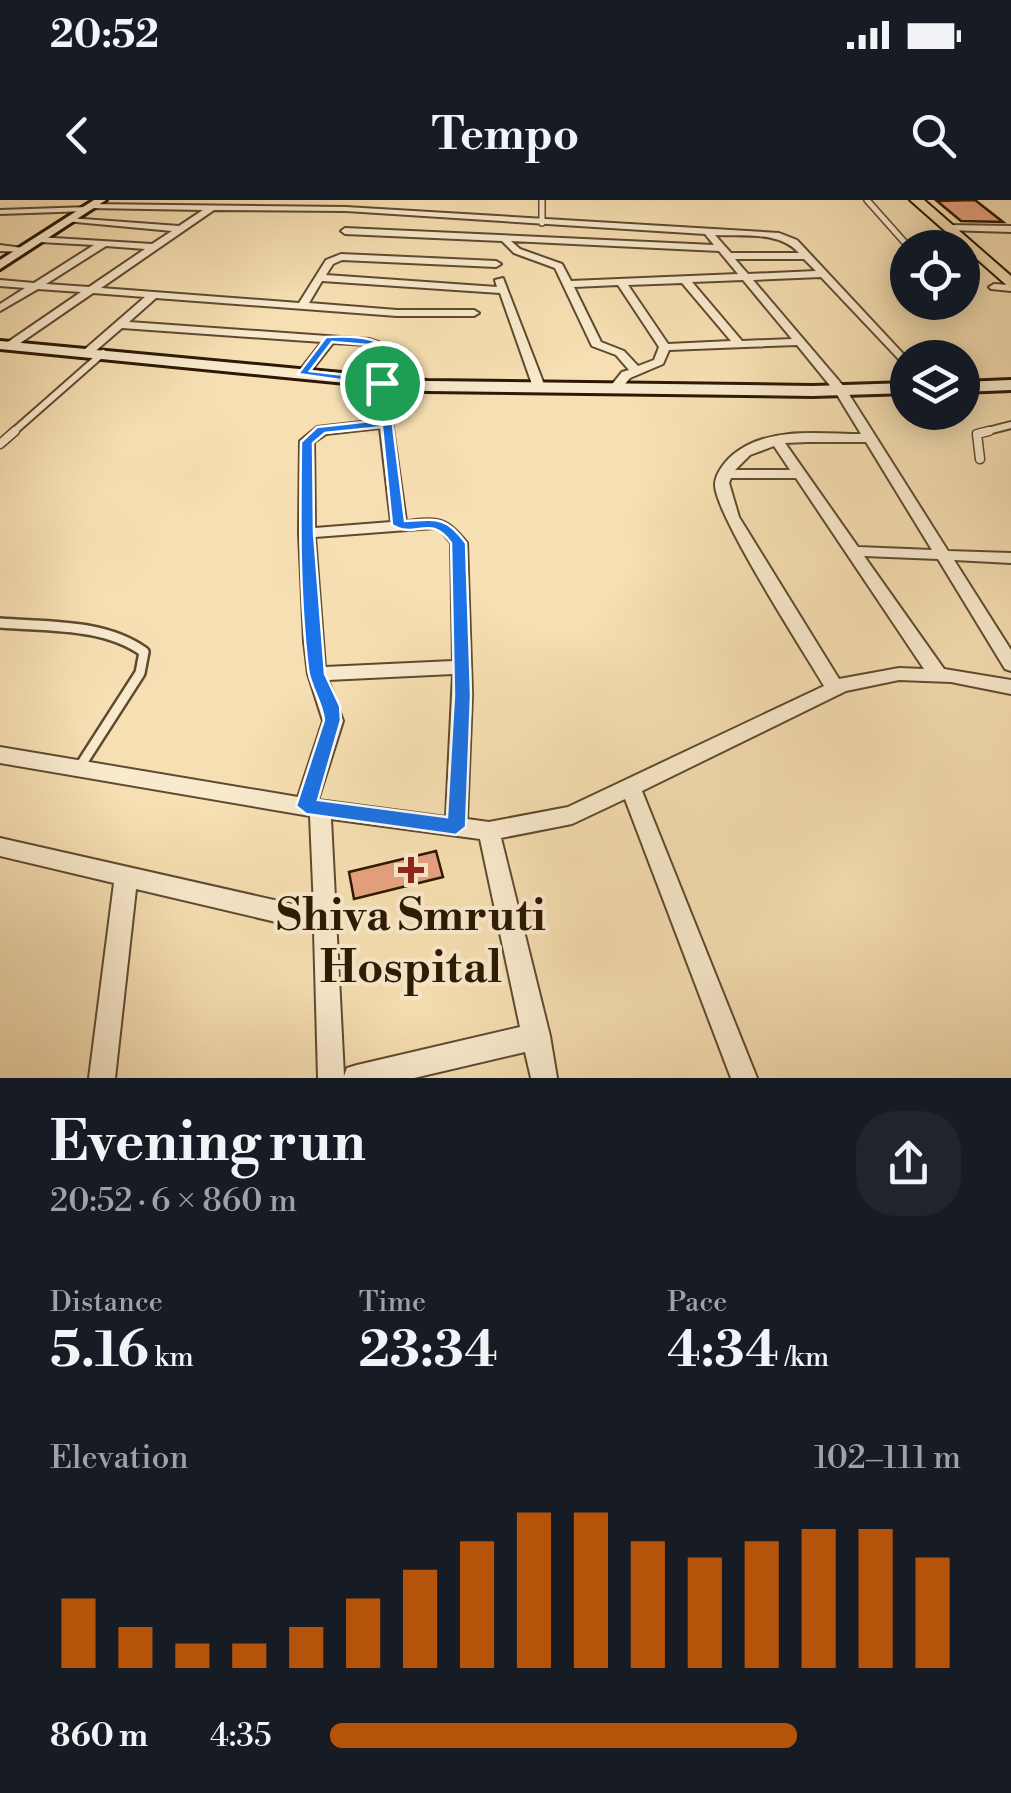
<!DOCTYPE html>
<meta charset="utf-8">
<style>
:root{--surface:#171b24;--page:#20242c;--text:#f1f3f6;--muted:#9ea1a6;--accent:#b45309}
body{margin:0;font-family:"Libre Bodoni",serif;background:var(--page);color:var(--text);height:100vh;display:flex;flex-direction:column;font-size:38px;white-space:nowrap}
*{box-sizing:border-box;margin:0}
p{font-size:32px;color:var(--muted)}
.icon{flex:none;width:55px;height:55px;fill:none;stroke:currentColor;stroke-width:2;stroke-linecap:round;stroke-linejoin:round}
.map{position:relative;height:878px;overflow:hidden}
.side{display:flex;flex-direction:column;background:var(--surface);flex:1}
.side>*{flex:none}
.controls{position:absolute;left:890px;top:30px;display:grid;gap:20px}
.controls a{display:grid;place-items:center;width:90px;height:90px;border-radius:50%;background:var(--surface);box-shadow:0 5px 25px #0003;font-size:50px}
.pin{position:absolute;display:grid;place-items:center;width:85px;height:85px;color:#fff;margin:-42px;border:5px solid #fff;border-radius:50%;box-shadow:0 2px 10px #0007}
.round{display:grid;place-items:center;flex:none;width:105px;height:105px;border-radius:40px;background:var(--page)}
.headline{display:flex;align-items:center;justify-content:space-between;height:170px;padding:0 50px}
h1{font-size:55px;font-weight:700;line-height:75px}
.stats{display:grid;grid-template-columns:repeat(3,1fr);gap:15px;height:170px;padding:10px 50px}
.stats div{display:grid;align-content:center}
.stats b{font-size:50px;font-weight:700}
.stats small{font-size:28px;font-weight:400}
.stats p{font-size:28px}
.chart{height:280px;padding:20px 50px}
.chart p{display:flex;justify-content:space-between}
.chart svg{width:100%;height:180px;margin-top:10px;stroke:var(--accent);stroke-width:6}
ul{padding:0 50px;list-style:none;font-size:32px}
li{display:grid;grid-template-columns:160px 120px 1fr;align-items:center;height:75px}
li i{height:25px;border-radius:12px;background:var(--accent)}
.status{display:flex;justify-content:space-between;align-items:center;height:70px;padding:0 50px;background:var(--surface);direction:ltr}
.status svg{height:28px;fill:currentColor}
header{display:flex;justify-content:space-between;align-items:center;height:130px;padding:0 50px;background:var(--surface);font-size:45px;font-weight:700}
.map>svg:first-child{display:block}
.building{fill:#e8a381;stroke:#2d1803;stroke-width:2.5}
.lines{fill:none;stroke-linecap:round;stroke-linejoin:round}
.lane-far3-casing{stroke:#5f4a2f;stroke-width:8}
.lane-far2-casing{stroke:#5f4a2f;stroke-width:10}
.lane-far1-casing{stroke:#5f4a2f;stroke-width:11}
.lane-casing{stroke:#5f4a2f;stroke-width:14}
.street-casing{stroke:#5f4a2f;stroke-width:4}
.secondary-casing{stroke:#2d1803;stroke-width:6}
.primary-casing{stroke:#2d1803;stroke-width:4}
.lane-far3{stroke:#f9eacd;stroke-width:5}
.lane-far2{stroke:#f9eacd;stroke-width:6}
.lane-far1{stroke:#f9eacd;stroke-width:8}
.lane{stroke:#f9eacd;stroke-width:9}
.street{fill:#f9eacd;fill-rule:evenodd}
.secondary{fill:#f9eacd;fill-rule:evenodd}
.primary{fill:#f6dfb2;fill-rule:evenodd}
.route{fill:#1a73e8;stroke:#fff;stroke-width:2.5;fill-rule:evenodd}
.poi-dot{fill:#8f2418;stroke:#f9eacd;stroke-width:4}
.labels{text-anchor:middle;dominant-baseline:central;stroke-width:8;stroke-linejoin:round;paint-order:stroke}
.near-poi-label{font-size:45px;font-weight:bold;fill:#2d1803;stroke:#f9eacd}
</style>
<div class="status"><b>20:52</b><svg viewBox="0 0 49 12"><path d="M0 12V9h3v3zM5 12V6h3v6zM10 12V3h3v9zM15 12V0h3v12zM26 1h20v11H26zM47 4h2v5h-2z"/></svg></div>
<header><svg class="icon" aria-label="back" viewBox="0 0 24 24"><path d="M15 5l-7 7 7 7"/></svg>Tempo<svg class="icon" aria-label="search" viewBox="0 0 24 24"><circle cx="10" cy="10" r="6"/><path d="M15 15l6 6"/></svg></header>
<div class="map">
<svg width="1011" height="878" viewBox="0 0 1011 878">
<rect width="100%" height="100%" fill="#f6dfb2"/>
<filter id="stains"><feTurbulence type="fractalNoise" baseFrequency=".002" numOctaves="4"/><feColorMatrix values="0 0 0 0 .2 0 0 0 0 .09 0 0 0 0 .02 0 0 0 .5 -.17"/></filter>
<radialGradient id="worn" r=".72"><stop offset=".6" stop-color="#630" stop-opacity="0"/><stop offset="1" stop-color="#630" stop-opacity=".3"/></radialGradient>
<path class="building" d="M 975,0 L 1003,22 L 961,21 L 937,1 Z
M 436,651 L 443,677 L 354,699 L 349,672 Z"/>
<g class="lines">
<g class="lane-far3-casing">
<path id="lane-far3" d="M 542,0 L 542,23
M 867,0 L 907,45"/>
</g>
<g class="lane-far2-casing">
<path id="lane-far2" d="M 12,233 L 103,153
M 980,233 L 1011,225"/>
</g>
<g class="lane-far1-casing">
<path id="lane-far1" d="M 0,244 L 15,231
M 980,259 L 977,234 L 989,231"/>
</g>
<g class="lane-casing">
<path id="lane" d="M 0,423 C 47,427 104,423 144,452 L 140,473 L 79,568"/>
</g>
<g class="street-casing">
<path id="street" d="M 89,4 L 346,7 L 779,33 L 797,40 L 908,159 L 908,169 L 821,77 L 753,80 L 845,188 L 948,351 L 1011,353 L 1011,363 L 954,360 L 1011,450 L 1011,471 L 1005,469 L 938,359 L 864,356 L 944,469 L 1011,480 L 1011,494 L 951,482 L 899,480 L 846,491 L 642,591 L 757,878 L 731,878 L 625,599 L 572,624 L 501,638 L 550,836 L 557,878 L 531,878 L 525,852 L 414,878 L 318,878 L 314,731 L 136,689 L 115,878 L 89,878 L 114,683 L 0,656 L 0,638 L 314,709 L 310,616 L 0,563 L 0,547 L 298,597 L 323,521 L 308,474 L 304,441 L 299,333 L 300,241 L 317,227 L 379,220 L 375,183 L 381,179 L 386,181 L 388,167 L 385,154 L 368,145 L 333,143 L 307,176 L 303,178 L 297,174 L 322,142 L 122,128 L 92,154 L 84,154 L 84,150 L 145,97 L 93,93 L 13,148 L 5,148 L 5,144 L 81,92 L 38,89 L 0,111 L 0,104 L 25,88 L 0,86 L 0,80 L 34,83 L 94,45 L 40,42 L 37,37 L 152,44 L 172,31 L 65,21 L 69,18 L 179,26 L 203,10 L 90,8 L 87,11 L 0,14 L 0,10 L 89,7 ZM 214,10 L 346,11 L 705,34 L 714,45 L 345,28 L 341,31 L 345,34 L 502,41 L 514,53 L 555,68 L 592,146 L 616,155 L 629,170 L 622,172 L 609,188 L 611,191 L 619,191 L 630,178 L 663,164 L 669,150 L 797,145 L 836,193 L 861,234 C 823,234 775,227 741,249 C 729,256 716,271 715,284 C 714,313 804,452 824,486 L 568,607 L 489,622 L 467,619 L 472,495 L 467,343 C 446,316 438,318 406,321 L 387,186 L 397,183 C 403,157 394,146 369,139 L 129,122 L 156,98 L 397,116 L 474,116 L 479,113 L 474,110 L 397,110 L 309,103 L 322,81 L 500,93 L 533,187 L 543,190 L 545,187 L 503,78 L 495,80 L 497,87 L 326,75 L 333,64 L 342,60 L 496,67 L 501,64 L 496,61 L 341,54 L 326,60 L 299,103 L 101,88 ZM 715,35 C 743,36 779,31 799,53 L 731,53 ZM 511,41 L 719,51 L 738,74 L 571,81 L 562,64 L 520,49 ZM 106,46 L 145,49 L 89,87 L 46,84 ZM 735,59 L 804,59 L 816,71 L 748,74 ZM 743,80 L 792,139 L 742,141 L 692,82 ZM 682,83 L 731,141 L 668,144 L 628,85 ZM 618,85 L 659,147 L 654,160 L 638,166 L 624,151 L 601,142 L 574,87 ZM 380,228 L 391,322 L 315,328 L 314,242 L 326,234 ZM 808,242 L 866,242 L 932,350 L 858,347 L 785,243 ZM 774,246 L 790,270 L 735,270 L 750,255 ZM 731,278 L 796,278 L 924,469 L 899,468 L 839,479 L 739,317 L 729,283 ZM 434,328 L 441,330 L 451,343 L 453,461 L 325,467 L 315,337 ZM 453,474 L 446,617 L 318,600 L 343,521 L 328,480 ZM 331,619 L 480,639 L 520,827 L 357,865 L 347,868 L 344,876 Z
M 948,25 L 1011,26 L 1011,32 L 945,30 Z
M 0,45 L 30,49 L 25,52 L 0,51 Z
M 994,84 L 1011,85 L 1011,91 L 991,89 L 989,87 Z"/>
</g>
<g class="secondary-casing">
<path id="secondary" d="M 94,0 L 106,0 L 0,69 L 0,60 Z
M 0,141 L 427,181 L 813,186 L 908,183 L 908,193 L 813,196 L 427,191 L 0,149 Z
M 1011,180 L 1011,190 L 962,192 L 962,182 Z"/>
</g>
<g class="primary-casing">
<path id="primary" d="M 910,0 L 924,0 L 1011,76 L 1011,89 Z"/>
</g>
<use href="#lane-far3" class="lane-far3"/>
<use href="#lane-far2" class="lane-far2"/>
<use href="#lane-far1" class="lane-far1"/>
<use href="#lane" class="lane"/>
<use href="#street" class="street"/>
<use href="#secondary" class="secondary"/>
<use href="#primary" class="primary"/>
</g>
<path class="route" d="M 326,137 C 356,135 386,136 402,164 L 397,183 L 388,186 L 405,321 C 437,319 446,316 466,343 L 471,495 L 466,627 L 456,635 L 306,614 L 296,606 L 324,520 C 322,501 310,487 308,469 C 299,394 300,317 301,242 L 317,227 L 381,220 L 376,185 L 298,174 ZM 332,142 L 368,145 L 384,151 L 391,164 L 387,180 L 310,171 ZM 382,227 L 392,325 C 416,340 430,313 451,343 L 454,495 L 447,617 L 318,600 L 341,520 L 340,506 L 325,474 L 314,333 L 313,243 L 325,233 Z"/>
<path class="poi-dot" d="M406 655h10v10h10v10h-10v10h-10v-10h-10v-10h10z"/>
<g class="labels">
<g class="near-poi-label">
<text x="411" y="716">Shiva Smruti<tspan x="411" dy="52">Hospital</tspan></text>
</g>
</g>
<rect width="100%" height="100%" filter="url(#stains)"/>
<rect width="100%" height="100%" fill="url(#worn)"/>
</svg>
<div class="controls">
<a><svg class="icon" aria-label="locate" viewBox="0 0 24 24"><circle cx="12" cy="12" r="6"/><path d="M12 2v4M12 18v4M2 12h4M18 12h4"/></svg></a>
<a><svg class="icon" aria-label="layers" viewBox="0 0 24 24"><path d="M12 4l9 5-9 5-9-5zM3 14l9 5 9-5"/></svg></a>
</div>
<div class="pin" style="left:382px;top:183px;background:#1e9e55"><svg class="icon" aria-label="arrive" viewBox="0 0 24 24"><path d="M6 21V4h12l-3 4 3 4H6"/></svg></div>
</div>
<section class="side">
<div class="headline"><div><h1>Evening run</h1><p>20:52 · 6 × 860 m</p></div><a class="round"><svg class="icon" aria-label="share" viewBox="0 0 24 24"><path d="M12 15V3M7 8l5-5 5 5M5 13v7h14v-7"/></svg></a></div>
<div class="stats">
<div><p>Distance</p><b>5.16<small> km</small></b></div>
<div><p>Time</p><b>23:34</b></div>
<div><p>Pace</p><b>4:34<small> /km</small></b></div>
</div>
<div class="chart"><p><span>Elevation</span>102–111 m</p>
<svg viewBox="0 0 160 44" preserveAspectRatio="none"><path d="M5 44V27M15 44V34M25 44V38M35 44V38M45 44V34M55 44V27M65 44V20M75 44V13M85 44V6M95 44V6M105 44V13M115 44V17M125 44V13M135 44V10M145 44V10M155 44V17"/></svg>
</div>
<ul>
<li><b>860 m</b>4:35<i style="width:74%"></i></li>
</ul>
</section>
